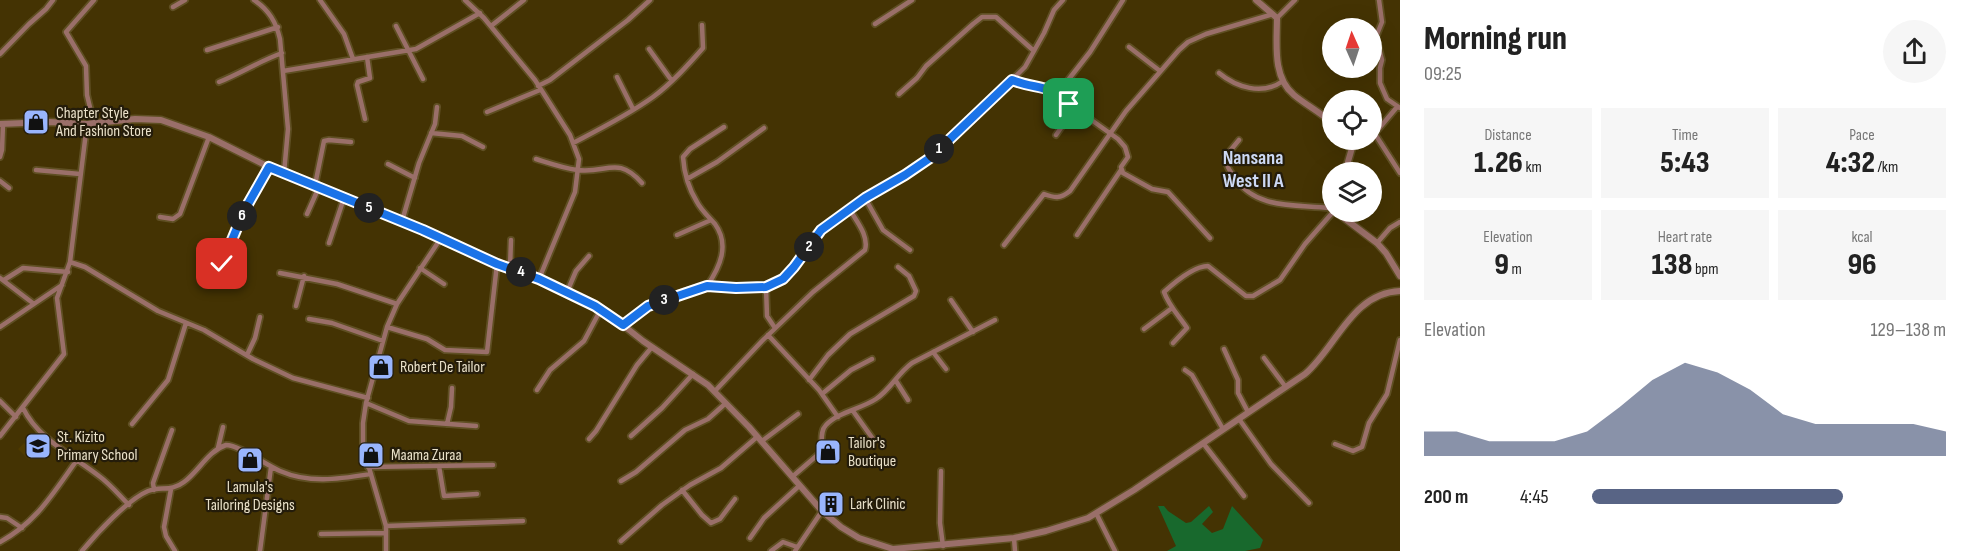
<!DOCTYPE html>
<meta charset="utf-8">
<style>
:root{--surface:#fff;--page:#f6f6f6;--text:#222;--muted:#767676;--accent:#586485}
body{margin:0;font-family:"Sofia Sans Condensed",sans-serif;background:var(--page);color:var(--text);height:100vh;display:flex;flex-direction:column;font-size:22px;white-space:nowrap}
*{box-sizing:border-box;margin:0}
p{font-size:20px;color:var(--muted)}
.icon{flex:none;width:33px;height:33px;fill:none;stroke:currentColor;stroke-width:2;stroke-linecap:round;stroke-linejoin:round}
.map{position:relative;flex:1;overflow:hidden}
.side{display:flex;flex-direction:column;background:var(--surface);width:570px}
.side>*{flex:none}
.needle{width:39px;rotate:357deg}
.tools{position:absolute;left:1322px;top:18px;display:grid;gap:12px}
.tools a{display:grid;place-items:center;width:60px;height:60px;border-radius:50%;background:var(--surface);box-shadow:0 6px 24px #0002;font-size:30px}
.pin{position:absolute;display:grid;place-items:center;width:51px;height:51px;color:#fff;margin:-26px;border-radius:12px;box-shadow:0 3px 9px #0006}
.km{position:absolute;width:30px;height:30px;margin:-15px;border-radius:50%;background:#222;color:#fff;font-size:16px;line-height:30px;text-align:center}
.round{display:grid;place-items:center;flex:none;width:63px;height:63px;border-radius:32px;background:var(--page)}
.head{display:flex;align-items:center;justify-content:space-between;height:102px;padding:0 24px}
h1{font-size:33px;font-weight:800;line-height:45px}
.metrics{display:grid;grid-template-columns:repeat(3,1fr);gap:9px;height:102px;padding:6px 24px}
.metrics div{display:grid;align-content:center;border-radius:0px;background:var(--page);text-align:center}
.metrics b{font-size:30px;font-weight:800}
.metrics small{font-size:16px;font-weight:400}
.metrics p{font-size:16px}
.chart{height:168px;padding:12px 24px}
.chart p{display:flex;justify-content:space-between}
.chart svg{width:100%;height:108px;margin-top:6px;fill:var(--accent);opacity:.7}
ul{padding:0 24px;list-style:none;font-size:20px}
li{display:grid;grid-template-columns:96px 72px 1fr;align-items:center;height:45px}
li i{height:15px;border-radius:8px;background:var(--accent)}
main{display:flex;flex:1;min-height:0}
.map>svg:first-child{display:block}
.built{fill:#4e3a00}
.green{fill:#18692d}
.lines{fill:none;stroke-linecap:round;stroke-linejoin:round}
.minor-casing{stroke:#5f4f23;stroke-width:8}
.tertiary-casing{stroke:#5f4f23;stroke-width:9}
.minor{stroke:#9a6f69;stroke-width:4.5}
.tertiary{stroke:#9a6f69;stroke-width:6}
.route-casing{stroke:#fff;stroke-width:12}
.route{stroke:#1a73e8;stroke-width:8}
.labels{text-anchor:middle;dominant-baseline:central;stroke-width:4.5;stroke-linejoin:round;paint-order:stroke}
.poi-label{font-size:16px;fill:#eae1c9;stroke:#241c0a;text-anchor:start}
.quarter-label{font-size:20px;font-weight:bold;fill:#cdd9f4;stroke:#241c0a}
</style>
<main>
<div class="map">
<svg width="1400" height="551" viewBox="0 0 1400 551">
<rect width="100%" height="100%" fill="#443303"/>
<path class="built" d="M 35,433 L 46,444 L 29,460 L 18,449 L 24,443 L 30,449 L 36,445 L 30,438 Z"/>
<path class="green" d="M 1158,506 L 1164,506 L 1168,511 L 1186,523 L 1191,522 L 1209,506 L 1213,512 L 1202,524 L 1212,533 L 1223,529 L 1232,506 L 1263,540 L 1260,548 L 1245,551 L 1167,551 L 1176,546 Z"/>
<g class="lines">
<g class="minor-casing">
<path id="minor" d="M 94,0 L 66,32 L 86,66 L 87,95 L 94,124
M 254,0 C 269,10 276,22 280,39 L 288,129 L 284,173
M 320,0 L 344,34 L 353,59
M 465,0 L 484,18 L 535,80 L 570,135 L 579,159 L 575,192 L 539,279
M 1379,0 L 1382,22 L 1376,37 L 1382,60 L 1380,68 L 1380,83 L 1387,99 L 1400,108
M 173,7 L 185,0
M 1277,18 L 1295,0
M 875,24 L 912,0
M 396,26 L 423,79
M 491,26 L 524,0
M 1129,47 L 1160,71
M 649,49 L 672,81
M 207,50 L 278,27
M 0,54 L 29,24 L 46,9 L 53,0
M 283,71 L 416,49 L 480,13
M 1219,73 C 1236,87 1262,96 1283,81
M 617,77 L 633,109
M 1012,80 L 1031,87 L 1048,88 L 1058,93 L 1069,104 L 1118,139 L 1125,147 L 1128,157 L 1121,167 L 1123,173 L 1152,189 L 1168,192 L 1210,238
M 219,82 C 241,73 260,61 282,53
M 538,86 L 550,80 L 628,20 L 650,0
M 1058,93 L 1090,52 L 1123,0
M 899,94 L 917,78 L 926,66 L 973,24 L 982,17 L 996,17 L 1034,51
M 487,112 L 540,90
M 365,119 L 357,85 L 358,82 L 370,78 L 367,57
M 431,133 L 462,136 L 483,147
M 1375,134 L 1400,173
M 1056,135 L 1075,108
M 1371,138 L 1397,107
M 1239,140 L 1225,157 C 1226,166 1230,171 1235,178 C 1257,210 1294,204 1330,208
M 1351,141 L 1363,143 L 1370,140
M 573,143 C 600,129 628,115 653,97 C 672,83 688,65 703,48 L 702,25
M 0,157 L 2,150 L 3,124
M 536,159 C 549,163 563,168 577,170 C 607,174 617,155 642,183
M 388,164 L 415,178
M 36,170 L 80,174
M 687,179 L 717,162 L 764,128
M 0,181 L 9,188
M 315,185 L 324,141 L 329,140 L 351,142
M 865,198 L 883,230 L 910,250
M 307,214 L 319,187
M 160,217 L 173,219 L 180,214 L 209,137
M 402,221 L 419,163 L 435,124 L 437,107
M 677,235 L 711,220
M 1077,235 L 1121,170
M 329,243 L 344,198
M 1377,243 L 1390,228 L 1400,222
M 1004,245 L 1044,194 C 1055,198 1060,199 1070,191 L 1126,111 L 1179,50 L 1188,42 L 1206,34 L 1273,14
M 70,262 L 85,267 L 158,311 L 204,330 L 253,359 L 293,378 L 368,398
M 201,262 L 218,265 L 224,262 L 244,211 L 269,167
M 420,268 L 444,284
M 510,268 L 511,240
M 280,273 L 337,284 L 397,304
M 0,278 L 34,304
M 4,280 L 23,268 L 68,272
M 707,286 C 720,267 730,245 715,224 C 709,217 701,210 697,202 C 689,189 684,172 683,157 L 690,149 L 724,127
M 766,287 L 767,316 L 775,328
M 567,292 L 576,271 L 589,256
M 951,300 L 973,332
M 296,306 L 304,276
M 309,319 L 332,323 L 383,341
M 623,325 C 632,319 640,311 649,306 C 664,298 694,287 710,285 C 730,284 754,294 774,284 C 799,271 809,240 829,222 L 921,164 L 966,125 L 1025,67 L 1044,33 L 1054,10 L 1063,0
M 0,327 L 62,285
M 387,327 L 427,339 L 445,350 L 487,352 L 497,264
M 1144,329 L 1172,308
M 768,335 L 819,390 L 838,417
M 1173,343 L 1187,328 C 1179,316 1169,306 1164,292 C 1175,282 1194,266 1208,266 L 1246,296 L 1253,296 L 1280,280 L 1305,244 L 1333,212
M 1224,349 L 1238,380 L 1238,393 L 1248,412
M 933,352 L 946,369
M 247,355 L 255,338 L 260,317
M 1264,358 L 1285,386
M 1185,370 L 1192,375 L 1223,429
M 809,380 L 828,355 L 850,334 L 914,296 L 916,291 L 909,276 L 898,267
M 896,381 L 908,400
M 537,390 L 550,370 L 584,341 L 601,309
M 715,391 L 762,341 L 813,292 L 865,250 C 869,236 857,222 850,210
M 822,394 L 851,370 L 872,359
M 0,401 L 16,417
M 366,403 L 409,421 L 476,426
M 23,408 C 38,439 72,455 99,476 C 110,484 119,495 129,505
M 853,411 L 873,439
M 1239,419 L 1271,464 L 1309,503
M 132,424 L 168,380 L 186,323
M 447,424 L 451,407 L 452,388
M 0,436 L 64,354 L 57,298 L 70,262 L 87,124
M 631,436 L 662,408 L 693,374
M 589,439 L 596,431 L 637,365 L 652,347
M 762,441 L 798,414
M 1203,443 L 1244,496
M 1335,444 L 1353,451 L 1362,447 L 1369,423 L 1387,394 L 1400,340
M 218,448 L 223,427
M 439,466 L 444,496 L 477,494
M 368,467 L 493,465
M 941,471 L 940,523 L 943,546
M 792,477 L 821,452 C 823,444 819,432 826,425 C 838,412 861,409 876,399 C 891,389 897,374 912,363 L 995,320
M 621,481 L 636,472 L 685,430 L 708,419 L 726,403
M 171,489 L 164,527 L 166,536 L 175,551
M 154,490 L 153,483 L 172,430
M 682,490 L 702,515 L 711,523 L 720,519 L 735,499
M 1096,513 L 1115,551
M 0,517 L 7,518 L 22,528
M 386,526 L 523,521
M 321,534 L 386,533
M 750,538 L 764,518 L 799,486
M 1014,538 L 1015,551
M 621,541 L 662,505 L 690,485 L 721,468 L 757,437
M 0,542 C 37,522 53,493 77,460
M 82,551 C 97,533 127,500 148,491 C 161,486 171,492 184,482 C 199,471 208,451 226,445 C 239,445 266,465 280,471 C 310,484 339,479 371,474
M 260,551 L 271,467
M 386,551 L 386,526 L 363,447 L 363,423 L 366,403 L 387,327 L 397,304 L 441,238
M 771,551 L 783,542 L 797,547
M 795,551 L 822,511"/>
</g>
<g class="tertiary-casing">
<path id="tertiary" d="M 1256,0 L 1277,18 C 1277,43 1272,77 1294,95 C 1306,105 1320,112 1332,123
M 0,124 L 49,122 L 87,124 L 135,119 L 161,120 L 209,137 L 269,167 L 423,230 L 497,264 L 539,279 L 564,290 L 609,314 L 643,341 L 708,385 L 749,427 L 822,511 L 841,527 L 859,538 L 893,549 L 1014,538 L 1046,531 L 1088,518 L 1134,490 L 1305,374 C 1337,346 1352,293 1400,291
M 1345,172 L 1352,148 L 1350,140
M 1332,203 L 1330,208 L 1332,209
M 1336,212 L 1377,243 L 1386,253 L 1400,276"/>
</g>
<use href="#minor" class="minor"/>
<use href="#tertiary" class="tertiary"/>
</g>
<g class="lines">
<g class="route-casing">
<path id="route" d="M 222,264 L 244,211 L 269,167 L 423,230 L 497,264 L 539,279 L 595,306 L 623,325 L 648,306 L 707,286 L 736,288 L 766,287 L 783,279 L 794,267 L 821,230 L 865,198 L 905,175 L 930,158 L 1012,80 C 1037,90 1049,83 1069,104"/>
</g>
<use href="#route" class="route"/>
</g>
<defs>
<g id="shop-square" transform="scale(1.35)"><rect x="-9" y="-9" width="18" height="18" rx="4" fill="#99b5fd" stroke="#241c0a"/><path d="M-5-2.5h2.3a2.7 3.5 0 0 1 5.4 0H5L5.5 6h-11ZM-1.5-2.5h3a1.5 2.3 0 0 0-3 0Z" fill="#111"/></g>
<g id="school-square" transform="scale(1.35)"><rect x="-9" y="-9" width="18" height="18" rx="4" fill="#99b5fd" stroke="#241c0a"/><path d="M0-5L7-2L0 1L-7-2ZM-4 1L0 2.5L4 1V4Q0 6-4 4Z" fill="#111"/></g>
<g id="building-square" transform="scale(1.35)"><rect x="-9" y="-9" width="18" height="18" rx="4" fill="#99b5fd" stroke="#241c0a"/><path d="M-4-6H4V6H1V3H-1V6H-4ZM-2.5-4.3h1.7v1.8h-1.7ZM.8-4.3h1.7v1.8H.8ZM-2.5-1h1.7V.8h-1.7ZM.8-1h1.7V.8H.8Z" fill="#111"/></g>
</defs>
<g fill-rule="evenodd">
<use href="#shop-square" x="36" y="122"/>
<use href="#shop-square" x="381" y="367"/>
<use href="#school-square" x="38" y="446"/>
<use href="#shop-square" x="828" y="452"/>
<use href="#shop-square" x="371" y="455"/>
<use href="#shop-square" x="250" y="460"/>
<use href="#building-square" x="831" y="504"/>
</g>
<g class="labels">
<g class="poi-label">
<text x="56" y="113">Chapter Style<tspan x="56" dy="18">And Fashion Store</tspan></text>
<text x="400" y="367">Robert De Tailor</text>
<text x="57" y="437">St. Kizito<tspan x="57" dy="18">Primary School</tspan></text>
<text x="848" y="443">Tailor's<tspan x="848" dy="18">Boutique</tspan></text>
<text x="391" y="455">Maama Zuraa</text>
<text x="250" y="487" text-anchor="middle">Lamula's<tspan x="250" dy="18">Tailoring Designs</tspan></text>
<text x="850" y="504">Lark Clinic</text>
</g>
<g class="quarter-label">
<text x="1253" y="158">Nansana<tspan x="1253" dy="23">West II A</tspan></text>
</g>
</g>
</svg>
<div class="tools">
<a><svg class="needle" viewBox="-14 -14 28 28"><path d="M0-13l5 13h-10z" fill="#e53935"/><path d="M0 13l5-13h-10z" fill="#767676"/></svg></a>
<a><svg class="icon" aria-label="locate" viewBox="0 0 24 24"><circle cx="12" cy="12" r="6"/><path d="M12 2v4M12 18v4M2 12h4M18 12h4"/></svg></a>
<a><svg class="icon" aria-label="layers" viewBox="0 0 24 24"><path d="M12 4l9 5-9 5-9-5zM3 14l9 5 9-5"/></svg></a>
</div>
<div class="pin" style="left:1069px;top:104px;background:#1e9e55"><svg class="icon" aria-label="arrive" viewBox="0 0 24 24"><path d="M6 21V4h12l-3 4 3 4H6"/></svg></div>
<div class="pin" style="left:222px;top:264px;background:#d93025"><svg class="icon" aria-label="check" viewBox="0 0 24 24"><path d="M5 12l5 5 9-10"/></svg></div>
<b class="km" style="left:939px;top:149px">1</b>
<b class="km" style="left:809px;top:247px">2</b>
<b class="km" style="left:664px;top:300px">3</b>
<b class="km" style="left:521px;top:272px">4</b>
<b class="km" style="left:369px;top:208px">5</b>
<b class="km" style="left:242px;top:216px">6</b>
</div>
<section class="side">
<div class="head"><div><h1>Morning run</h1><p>09:25</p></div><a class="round"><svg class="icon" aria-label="share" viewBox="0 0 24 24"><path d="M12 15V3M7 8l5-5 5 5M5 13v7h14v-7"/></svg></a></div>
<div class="metrics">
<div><p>Distance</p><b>1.26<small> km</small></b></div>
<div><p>Time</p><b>5:43</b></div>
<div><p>Pace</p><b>4:32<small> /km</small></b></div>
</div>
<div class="metrics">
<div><p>Elevation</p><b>9<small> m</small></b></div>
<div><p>Heart rate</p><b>138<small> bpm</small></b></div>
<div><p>kcal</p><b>96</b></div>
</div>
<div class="chart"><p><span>Elevation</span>129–138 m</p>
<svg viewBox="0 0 160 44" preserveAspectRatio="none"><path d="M0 44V34L10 34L20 38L30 38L40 38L50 34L60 24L70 13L80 6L90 10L100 17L110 27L120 31L130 31L140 31L150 31L160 34V44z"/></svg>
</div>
<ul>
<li><b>200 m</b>4:45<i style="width:71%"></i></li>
</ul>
</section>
</main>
